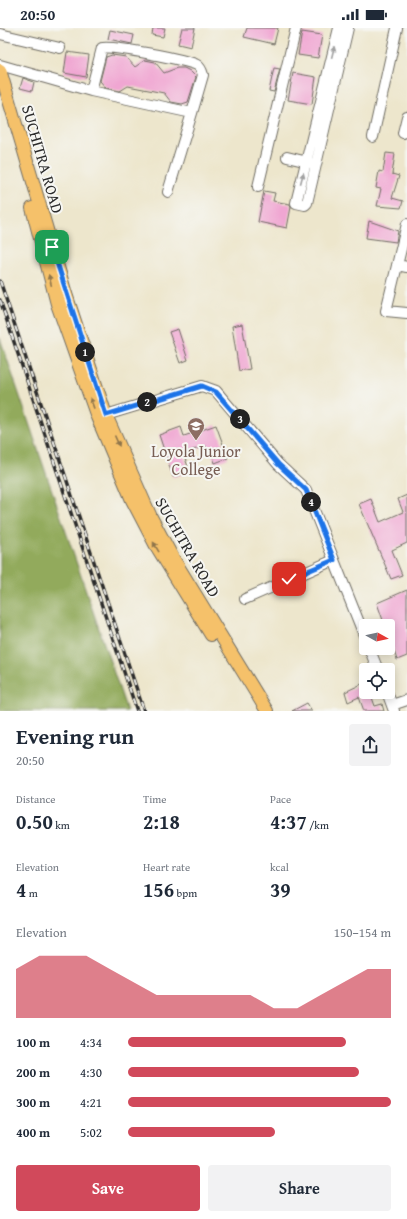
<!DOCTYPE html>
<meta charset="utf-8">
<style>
:root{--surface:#fff;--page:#f2f2f3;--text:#1f2937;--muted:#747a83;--accent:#d1495b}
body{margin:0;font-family:"Gentium Book Plus",serif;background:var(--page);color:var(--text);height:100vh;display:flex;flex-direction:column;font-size:15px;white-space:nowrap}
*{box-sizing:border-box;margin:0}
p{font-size:13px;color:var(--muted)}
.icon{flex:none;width:22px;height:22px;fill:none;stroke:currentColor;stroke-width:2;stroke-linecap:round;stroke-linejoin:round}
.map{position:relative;height:683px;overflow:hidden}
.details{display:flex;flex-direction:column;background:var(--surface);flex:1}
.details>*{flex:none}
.needle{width:26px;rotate:98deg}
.buttons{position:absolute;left:359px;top:591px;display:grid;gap:8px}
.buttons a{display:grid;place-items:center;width:36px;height:36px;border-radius:4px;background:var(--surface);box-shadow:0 2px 10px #0003;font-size:20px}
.pin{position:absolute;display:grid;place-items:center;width:34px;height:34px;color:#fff;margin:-17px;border-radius:8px;box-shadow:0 2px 6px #0006}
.km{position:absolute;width:20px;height:20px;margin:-10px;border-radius:50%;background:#222;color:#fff;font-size:11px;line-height:20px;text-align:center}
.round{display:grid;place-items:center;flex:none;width:42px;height:42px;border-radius:4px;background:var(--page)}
.summary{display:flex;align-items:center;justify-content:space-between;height:68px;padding:0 16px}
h1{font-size:22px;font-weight:800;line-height:30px}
.metrics{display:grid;grid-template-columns:repeat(3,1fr);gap:6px;height:68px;padding:4px 16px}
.metrics div{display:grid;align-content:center}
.metrics b{font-size:20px;font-weight:800}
.metrics small{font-size:11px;font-weight:400}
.metrics p{font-size:11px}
.chart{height:112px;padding:8px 16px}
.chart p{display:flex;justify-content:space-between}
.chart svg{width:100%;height:72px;margin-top:4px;fill:var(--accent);opacity:.7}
.primary-button{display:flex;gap:8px;margin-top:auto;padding:8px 16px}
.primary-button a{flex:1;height:46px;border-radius:4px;background:var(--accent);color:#fff;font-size:16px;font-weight:800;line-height:46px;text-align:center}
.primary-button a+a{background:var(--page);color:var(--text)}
ul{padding:0 16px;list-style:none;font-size:13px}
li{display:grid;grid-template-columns:64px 48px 1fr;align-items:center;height:30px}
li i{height:10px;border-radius:5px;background:var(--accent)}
.status{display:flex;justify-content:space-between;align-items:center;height:28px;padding:0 20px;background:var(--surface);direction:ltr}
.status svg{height:11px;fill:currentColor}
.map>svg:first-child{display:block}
.forest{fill:#92aa5c;stroke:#5e6a44}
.building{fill:#f0a6d2}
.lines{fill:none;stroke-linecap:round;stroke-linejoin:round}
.minor-casing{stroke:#6f6c63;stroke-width:12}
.major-casing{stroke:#6f6c63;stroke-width:14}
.minor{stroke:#fff;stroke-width:10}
.major{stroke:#f5c16b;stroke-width:12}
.rail-casing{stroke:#2b2b2b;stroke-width:3.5}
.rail{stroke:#f6f6f2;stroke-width:2;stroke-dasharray:6;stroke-linecap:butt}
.oneway{fill:#a0a0a0}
.oneway2{fill:#90764b}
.route-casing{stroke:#fff;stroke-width:8}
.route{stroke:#1a73e8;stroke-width:5}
.labels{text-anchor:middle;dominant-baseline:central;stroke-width:4;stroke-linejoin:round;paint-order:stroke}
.street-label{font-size:16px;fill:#2b2b2b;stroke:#f6f6f2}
.education-label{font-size:16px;fill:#785e54;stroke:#f6f6f2}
</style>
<div class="status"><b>20:50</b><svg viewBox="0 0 49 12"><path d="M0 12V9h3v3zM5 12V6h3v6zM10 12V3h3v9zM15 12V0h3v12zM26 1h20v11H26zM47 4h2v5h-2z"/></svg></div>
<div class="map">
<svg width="407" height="683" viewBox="0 0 407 683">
<rect width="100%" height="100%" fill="#f6f6f2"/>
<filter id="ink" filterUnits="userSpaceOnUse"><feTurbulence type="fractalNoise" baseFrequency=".025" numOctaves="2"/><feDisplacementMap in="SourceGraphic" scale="8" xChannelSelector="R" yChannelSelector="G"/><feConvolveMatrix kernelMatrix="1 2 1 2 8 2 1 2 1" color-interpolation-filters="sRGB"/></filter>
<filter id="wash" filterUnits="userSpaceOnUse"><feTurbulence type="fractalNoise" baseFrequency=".012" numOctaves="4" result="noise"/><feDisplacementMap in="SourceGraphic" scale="16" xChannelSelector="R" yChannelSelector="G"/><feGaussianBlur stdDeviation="0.9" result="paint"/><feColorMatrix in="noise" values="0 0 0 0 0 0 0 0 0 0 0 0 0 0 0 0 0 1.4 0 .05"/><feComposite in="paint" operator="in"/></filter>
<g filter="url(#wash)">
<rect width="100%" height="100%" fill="#ede6cc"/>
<path class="forest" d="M 0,310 L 127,683 L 0,683 Z"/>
<g id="blocks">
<path class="building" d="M 153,0 L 165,0 L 163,9 L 152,7 Z
M 182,0 L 195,0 L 191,19 L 178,16 Z
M 247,0 L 278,0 L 274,16 L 244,9 Z
M 110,2 L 134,7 L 132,16 L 108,11 Z
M 302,4 L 322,7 L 318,30 L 298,27 Z
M 67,24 L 89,27 L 86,49 L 64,45 Z
M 112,27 L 126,29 L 135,39 L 145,32 L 155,34 L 164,45 L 177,40 L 184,40 L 190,43 L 196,49 L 188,74 L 182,76 L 171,74 L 164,65 L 128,58 L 120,63 L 106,60 L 100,53 L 106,29 Z
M 274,40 L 280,41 L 274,64 L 269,63 Z
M 293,45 L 316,49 L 312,76 L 288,72 Z
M 23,50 L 34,54 L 32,63 L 20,60 Z
M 386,125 L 395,126 L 392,146 L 399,148 L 392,170 L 403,173 L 401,180 L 377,178 L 381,161 L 376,160 L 379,143 L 383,144 Z
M 264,163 L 275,165 L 273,173 L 290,176 L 291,179 L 287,200 L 258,194 Z
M 369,193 L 398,203 L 396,214 L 366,210 Z
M 242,296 L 250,341 L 239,343 L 232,298 Z
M 178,301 L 188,332 L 180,335 L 169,304 Z
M 216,397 L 228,430 L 215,435 L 211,423 L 208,424 L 206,418 L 183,425 L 190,444 L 173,449 L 159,407 L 181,399 L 184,408 Z
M 407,467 L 407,515 L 392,522 L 402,547 L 391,551 L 359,476 L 371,471 L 380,494 L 403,484 L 398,471 Z
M 407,562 L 407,628 L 397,632 L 388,606 L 388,598 L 385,598 L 377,575 Z
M 366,654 L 366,664 L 370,664 L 375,678 L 382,676 L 384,683 L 364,683 L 359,669 L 348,674 L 345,664 Z
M 307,675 L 312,683 L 292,683 Z"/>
</g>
</g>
<g filter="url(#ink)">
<use href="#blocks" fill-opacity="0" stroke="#6f6c63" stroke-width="1"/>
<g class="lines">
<g class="minor-casing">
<path id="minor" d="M 339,0 L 296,175 L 305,177 L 307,175 L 348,0
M 0,6 L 60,20
M 0,37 L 91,63 L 192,85 L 168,164
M 91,63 L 102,20 C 111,17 187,32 197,37 C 200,39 202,43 203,47 L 192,85
M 403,105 L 407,89
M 373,109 L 397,0
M 287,129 L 312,135
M 258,159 L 296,0
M 407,196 L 386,283 L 407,285
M 397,237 L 407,239
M 106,387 L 202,358 L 216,363 L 278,436 L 306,462 L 366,612
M 245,571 L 334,532
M 369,620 L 378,642
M 387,664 L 394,683
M 392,677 L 407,672"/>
</g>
<g class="major-casing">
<path id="major" d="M 0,42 L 66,266 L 106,387 L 151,489 L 173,530 L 267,683
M 32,180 L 57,276 L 97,389 L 132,472 L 155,516 L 211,607"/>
</g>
<use href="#minor" class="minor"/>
<use href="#major" class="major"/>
<g class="rail-casing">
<path id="rail" d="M 0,253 L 144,683
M 0,272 L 137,683"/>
</g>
<use href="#rail" class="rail"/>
</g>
<defs><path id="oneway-solid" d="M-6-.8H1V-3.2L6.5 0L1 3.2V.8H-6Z"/></defs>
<g class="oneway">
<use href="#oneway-solid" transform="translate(333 24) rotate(-76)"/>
<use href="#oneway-solid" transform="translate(302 150) rotate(-75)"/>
</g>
<g class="oneway2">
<use href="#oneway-solid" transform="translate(50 252) rotate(-104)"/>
<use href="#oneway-solid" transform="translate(92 375) rotate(-110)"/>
<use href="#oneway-solid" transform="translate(117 413) rotate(66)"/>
<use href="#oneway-solid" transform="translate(156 519) rotate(-120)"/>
</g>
</g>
<g class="lines" filter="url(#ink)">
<g class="route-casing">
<path id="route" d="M 52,219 L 106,387 L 202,358 L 216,364 L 278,436 L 306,462 L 334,532 L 289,551"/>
</g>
<use href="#route" class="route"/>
</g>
<defs>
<g id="university-pin" transform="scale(0.9)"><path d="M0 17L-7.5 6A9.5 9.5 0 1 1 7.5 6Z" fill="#8d6e63" stroke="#f6f6f2"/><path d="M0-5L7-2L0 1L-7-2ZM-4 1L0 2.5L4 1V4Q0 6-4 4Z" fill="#fff"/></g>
</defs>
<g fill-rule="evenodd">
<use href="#university-pin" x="196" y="398"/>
</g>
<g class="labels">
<g class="street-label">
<text transform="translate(43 131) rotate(74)">SUCHITRA ROAD</text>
<text transform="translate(188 519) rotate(60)">SUCHITRA ROAD</text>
</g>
<g class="education-label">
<text x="196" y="423">Loyola Junior<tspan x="196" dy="18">College</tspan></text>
</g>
</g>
</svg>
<div class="buttons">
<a><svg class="needle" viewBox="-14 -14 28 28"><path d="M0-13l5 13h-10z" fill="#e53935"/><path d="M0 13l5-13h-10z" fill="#747a83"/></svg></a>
<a><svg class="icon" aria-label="locate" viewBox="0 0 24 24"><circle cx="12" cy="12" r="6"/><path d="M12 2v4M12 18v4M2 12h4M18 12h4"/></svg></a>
</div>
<div class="pin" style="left:52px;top:219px;background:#1e9e55"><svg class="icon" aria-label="arrive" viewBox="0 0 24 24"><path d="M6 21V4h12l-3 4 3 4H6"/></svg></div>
<div class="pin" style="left:289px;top:551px;background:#d93025"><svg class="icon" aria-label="check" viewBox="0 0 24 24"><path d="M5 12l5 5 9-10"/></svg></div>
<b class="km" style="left:85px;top:324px">1</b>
<b class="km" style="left:147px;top:374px">2</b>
<b class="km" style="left:240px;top:391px">3</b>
<b class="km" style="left:311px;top:474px">4</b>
</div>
<section class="details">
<div class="summary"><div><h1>Evening run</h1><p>20:50</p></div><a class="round"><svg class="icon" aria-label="share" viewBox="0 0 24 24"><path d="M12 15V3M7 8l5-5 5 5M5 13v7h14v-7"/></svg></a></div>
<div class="metrics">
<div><p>Distance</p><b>0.50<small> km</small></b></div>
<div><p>Time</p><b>2:18</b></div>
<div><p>Pace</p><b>4:37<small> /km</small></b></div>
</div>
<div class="metrics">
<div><p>Elevation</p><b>4<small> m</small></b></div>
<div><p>Heart rate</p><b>156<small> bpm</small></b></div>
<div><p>kcal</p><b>39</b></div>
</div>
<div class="chart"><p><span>Elevation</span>150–154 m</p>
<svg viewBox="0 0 160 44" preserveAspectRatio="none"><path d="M0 44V14L10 6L20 6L30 6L40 14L50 22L60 30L70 30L80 30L90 30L100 30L110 38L120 38L130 30L140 22L150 14L160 14V44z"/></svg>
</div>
<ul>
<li><b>100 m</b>4:34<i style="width:83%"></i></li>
<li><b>200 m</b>4:30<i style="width:88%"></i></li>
<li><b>300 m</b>4:21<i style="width:100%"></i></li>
<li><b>400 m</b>5:02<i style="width:56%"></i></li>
</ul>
<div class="primary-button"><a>Save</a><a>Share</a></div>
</section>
